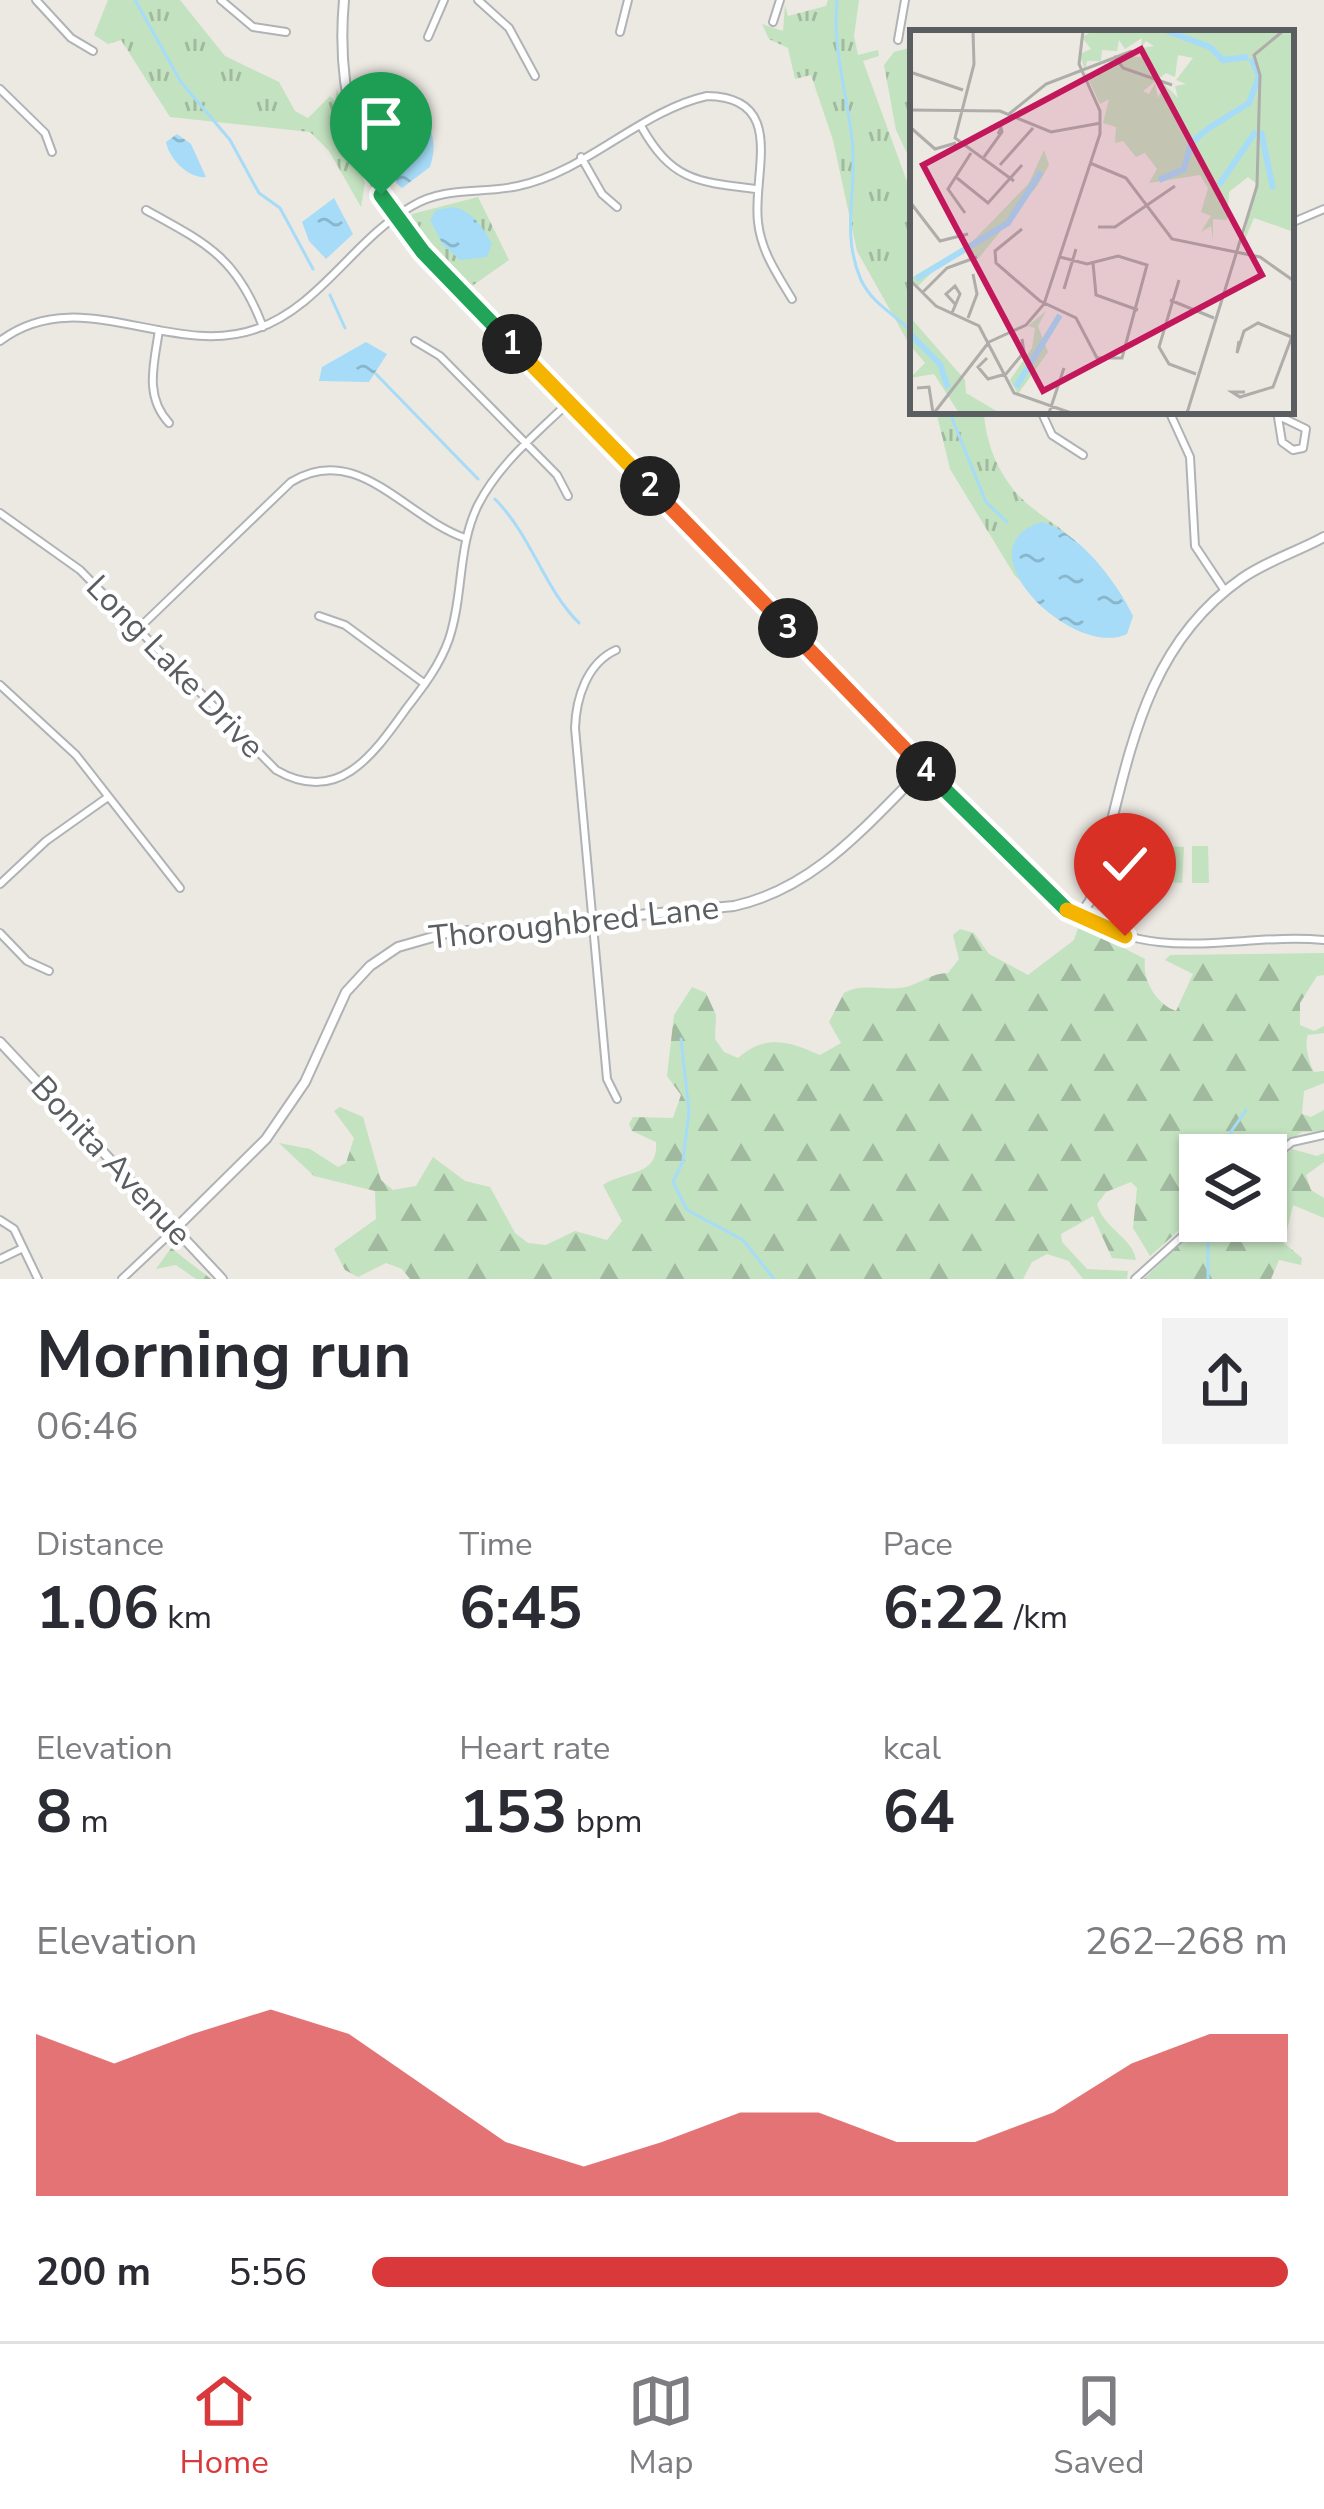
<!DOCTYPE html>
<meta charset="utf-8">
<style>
:root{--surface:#fff;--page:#f2f2f3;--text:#2b2b33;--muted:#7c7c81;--line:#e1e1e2;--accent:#da393b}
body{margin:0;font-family:"Nunito Sans",sans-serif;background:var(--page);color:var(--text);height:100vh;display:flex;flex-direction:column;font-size:45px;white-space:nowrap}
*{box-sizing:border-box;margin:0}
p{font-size:39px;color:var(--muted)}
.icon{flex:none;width:66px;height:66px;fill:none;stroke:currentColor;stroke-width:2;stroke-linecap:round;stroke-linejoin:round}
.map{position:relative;height:1279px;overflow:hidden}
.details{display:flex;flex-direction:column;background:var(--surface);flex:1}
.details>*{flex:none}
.controls{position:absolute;left:1179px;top:1134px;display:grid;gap:24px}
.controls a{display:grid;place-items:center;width:108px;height:108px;border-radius:0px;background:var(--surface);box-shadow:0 3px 9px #0004;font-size:60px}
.pin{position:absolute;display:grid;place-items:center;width:102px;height:102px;color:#fff;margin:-123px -51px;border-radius:50% 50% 50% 0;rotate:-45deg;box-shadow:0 0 12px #0007}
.pin .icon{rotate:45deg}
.km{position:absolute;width:60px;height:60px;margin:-30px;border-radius:50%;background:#222;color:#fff;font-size:33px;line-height:60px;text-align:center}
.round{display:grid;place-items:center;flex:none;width:126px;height:126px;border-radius:0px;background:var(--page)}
.overview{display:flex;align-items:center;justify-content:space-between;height:204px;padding:0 36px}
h1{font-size:66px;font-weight:700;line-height:90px}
.stats{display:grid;grid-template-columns:repeat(3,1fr);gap:18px;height:204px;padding:12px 36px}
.stats div{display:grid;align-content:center}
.stats b{font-size:60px;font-weight:700}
.stats small{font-size:33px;font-weight:400}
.stats p{font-size:33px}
.chart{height:336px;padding:24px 36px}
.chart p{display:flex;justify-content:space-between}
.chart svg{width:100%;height:216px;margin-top:12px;fill:var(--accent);opacity:.7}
ul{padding:0 36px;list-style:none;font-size:39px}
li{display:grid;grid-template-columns:192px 144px 1fr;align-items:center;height:90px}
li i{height:30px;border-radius:15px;background:var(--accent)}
.tabs{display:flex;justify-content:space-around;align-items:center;height:168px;border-top:3px solid var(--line);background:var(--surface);font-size:33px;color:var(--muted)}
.tabs a{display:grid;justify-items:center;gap:6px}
.tabs .active{color:var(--accent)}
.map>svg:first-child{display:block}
.grass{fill:url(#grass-tufts)}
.forest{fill:url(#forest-firs)}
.pitch{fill:#c3e2c0}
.water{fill:url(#water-ripples)}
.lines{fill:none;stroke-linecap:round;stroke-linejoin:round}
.stream{stroke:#a6dcf8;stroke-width:3}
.minor-casing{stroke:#afb3b6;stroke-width:10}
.tertiary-casing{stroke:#afb3b6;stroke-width:12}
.minor{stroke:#fff;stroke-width:6}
.tertiary{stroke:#fff;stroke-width:8}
.split-1-casing{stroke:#fff;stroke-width:24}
.split-2-casing{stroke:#fff;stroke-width:24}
.split-3-casing{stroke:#fff;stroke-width:24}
.split-4-casing{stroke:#fff;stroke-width:24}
.split-5-casing{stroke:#fff;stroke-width:24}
.split-6-casing{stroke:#fff;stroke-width:24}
.split-1{stroke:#22a559;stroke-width:15}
.split-2{stroke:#f5b400;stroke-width:15}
.split-3{stroke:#f0652b;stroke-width:15}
.split-4{stroke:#f0652b;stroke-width:15}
.split-5{stroke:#22a559;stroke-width:15}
.split-6{stroke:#f5b400;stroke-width:15}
.labels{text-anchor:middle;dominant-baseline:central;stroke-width:9;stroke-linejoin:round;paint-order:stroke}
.street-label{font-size:33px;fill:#5a5e61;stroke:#fff}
.inset-river{fill:none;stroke:#a6dcf8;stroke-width:6}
.inset-road{fill:none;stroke:#aeadaa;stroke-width:3}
.view{fill:#c2185b;fill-opacity:0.15;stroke:#c2185b;stroke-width:6}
.inset-edge{fill:none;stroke:#5a5e61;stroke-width:6}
</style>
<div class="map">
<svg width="1324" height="1279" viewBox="0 0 1324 1279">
<defs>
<pattern id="grass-tufts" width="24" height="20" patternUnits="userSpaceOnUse" patternTransform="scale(3)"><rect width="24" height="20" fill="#c3e2c0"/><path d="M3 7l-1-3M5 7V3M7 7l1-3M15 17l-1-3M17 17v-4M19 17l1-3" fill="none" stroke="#a1ba9f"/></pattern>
<pattern id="forest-firs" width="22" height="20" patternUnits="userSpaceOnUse" patternTransform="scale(3)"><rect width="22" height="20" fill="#c3e2c0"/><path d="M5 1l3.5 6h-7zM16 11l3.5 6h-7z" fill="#a1ba9f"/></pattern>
<pattern id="water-ripples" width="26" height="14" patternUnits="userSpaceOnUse" patternTransform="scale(3)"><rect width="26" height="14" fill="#a6dcf8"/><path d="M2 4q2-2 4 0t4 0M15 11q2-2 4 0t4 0" fill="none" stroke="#8ab6cc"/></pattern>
</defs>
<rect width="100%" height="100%" fill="#ece8e2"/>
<path class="grass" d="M 108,0 L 180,0 L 225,56 L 279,82 L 295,111 L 308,118 L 330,96 L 335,101 L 337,89 L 365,183 L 361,207 L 329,151 L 310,132 L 170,117 L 121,40 L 108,44 L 94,35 Z
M 828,0 L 859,0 L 854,36 L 858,55 L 878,50 L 879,56 L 863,61 L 913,198 L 913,351 L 857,251 L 833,140 L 811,75 L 795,79 L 788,48 L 769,39 L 762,24 L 783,31 L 785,5 L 788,16 L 826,6 Z
M 913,47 L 913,166 L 896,130 L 884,65 L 894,52 Z
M 478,197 L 509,260 L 472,286 L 411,221 L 412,214 Z
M 936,411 L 984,411 C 985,447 1004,488 1035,510 C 1055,526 1071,532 1083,555 L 1045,601 L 1015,576 L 950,469 Z"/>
<path class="forest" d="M 1079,925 L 1145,959 C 1142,980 1156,1004 1176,1011 L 1193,974 L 1165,960 L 1170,955 L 1324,953 L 1324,975 L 1317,976 L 1300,1003 L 1300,1025 L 1314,1031 L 1324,1026 L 1324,1033 L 1308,1035 C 1304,1044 1309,1063 1314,1072 L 1324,1071 L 1324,1083 L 1304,1091 L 1302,1114 L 1311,1117 L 1324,1110 L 1324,1131 L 1302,1132 L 1266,1157 L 1200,1155 L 1200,1212 L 1150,1256 L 1133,1228 L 1137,1188 L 1131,1182 L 1106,1192 L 1097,1204 C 1104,1229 1133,1238 1136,1260 L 1112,1258 L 1093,1216 L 1061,1234 L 1062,1242 L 1087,1269 L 1128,1271 L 1127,1279 L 1083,1279 L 1069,1261 L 1047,1254 L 1032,1262 L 1023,1279 L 410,1279 L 402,1269 L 386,1263 L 358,1277 L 345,1270 L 334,1249 L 376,1219 L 375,1191 L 314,1176 L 279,1143 L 310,1149 L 338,1167 L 346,1163 L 354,1138 L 334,1111 L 340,1107 L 363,1117 L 381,1180 L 393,1190 L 416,1186 L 433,1157 L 465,1181 L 490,1187 L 515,1233 L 528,1243 L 546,1245 L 575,1231 L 607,1240 L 622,1221 L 603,1185 C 625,1170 659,1177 656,1142 L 632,1131 L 629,1124 L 633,1117 L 673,1118 L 681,1095 L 667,1076 L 674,1015 L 692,987 L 706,993 L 716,1015 L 715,1039 L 724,1052 L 738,1058 C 765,1034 789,1041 820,1055 L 841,1043 L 829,1022 L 844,993 C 865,981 890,994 912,985 C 926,980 931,974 948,973 L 959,959 L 953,935 L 960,929 L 974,933 L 989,954 L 1028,975 L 1074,940 Z
M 1292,1149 L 1317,1156 L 1324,1153 L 1324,1162 L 1306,1175 L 1311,1190 L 1324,1198 L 1324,1218 L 1293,1205 L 1284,1243 L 1302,1258 L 1301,1265 L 1279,1260 L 1271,1279 L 1144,1279 L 1203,1221 L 1266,1221 L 1266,1170 Z
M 171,1248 L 211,1279 L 196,1279 L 176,1265 L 156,1269 Z"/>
<path class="pitch" d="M 1166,846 L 1184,847 L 1182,883 L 1165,882 Z
M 1192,846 L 1208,846 L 1209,883 L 1192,883 Z"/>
<path class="water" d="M 381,98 C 419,105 443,127 430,167 L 402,188 C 383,174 366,121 375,99 Z
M 177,134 L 191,144 L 206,177 C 189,179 169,159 166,142 Z
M 334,198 L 353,234 L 326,259 L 309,241 L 302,222 Z
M 454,207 C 473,212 483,227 492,244 L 487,257 L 460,260 L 443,245 L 430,220 L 436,210 Z
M 366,342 L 387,354 L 369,382 L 319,381 L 322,367 Z
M 1042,522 C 1079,532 1117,582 1133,616 L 1127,634 C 1073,660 957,547 1042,522 Z"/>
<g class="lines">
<path class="stream" d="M 135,0 L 181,82 L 230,140 L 259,193 L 280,208 L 313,269
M 837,0 C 832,49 847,92 852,140 C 858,189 840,232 861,280 C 873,305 895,314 913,333
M 330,295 L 345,328
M 376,374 L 478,479
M 949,411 L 986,502 L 1007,522
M 495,499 C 533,538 543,587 579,623
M 681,1039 L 689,1111 L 683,1161 L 673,1182 L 687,1210 L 743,1240 L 774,1279
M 1215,1155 L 1246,1110
M 1208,1279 L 1208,1239"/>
<g class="minor-casing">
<path id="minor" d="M 36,0 L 71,38 L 93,51
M 221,0 L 253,27 L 286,32
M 478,0 L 509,28 L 535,76
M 773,22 L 780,0
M 620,32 L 628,0
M 428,37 L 444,0
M 898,40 L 905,0
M 0,89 L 45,133 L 52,152
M 641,126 C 672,181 697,182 756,189
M 581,157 L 602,194 L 617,207
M 146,210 C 208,244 237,258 263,327
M 1291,223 L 1324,209
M 159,330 C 154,364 144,396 169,423
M 0,341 C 79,281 171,359 256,329 C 320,307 354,239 412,206 C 445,186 482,194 518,186 C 586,172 640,111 707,96 C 788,97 752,174 758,222 C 761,251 777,274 792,299
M 415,341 L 440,356 L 557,475 L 568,496
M 1041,411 L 1052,435 L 1083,455
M 1169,411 L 1190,457 L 1195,546 L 1225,591
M 1277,411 L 1282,442 L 1293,450 L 1303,448 L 1306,429 L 1281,417
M 0,513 L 80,570 L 276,770 C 338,806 373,755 406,709 C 423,687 440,665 449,639 C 464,594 457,548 478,505 C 499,464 536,434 568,403
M 319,616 L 345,625 L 425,684
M 138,629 L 291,482 C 357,441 405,517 465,538
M 616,650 C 587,663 576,698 575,728 L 607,1079 L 617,1099
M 0,685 L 76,755 L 180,888
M 0,884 L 46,841 L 108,797
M 1081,914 C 1156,966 1241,932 1324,940
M 0,933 L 27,961 L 49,971
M 1266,1163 L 1292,1142 L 1324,1135
M 0,1220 L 14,1229 L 38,1279
M 0,1259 L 23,1248
M 122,1279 L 175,1229
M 1135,1279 L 1200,1220"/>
</g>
<g class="tertiary-casing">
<path id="tertiary" d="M 344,0 C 336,88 356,165 409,236 L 1069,911 L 1081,914 L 1090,901 C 1127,786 1131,656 1241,579 C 1266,561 1297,552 1324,537
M 0,1042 L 222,1279
M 175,1229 L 266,1139 L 305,1082 L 346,992 L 370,966 L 398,947 L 447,933 L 734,906 C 816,888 867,824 924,768"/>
</g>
<use href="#minor" class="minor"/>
<use href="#tertiary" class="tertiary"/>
</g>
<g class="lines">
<g class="split-1-casing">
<path id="split-1" d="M 381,195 L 423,252 L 512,344"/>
</g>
<g class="split-2-casing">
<path id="split-2" d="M 512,344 L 650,486"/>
</g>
<g class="split-3-casing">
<path id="split-3" d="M 650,486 L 788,628"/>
</g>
<g class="split-4-casing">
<path id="split-4" d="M 788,628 L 926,771"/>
</g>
<g class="split-5-casing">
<path id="split-5" d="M 926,771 L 1067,910"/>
</g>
<g class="split-6-casing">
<path id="split-6" d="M 1067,910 L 1125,936"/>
</g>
<use href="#split-1" class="split-1"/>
<use href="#split-2" class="split-2"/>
<use href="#split-3" class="split-3"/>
<use href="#split-4" class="split-4"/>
<use href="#split-5" class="split-5"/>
<use href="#split-6" class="split-6"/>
</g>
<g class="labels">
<g class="street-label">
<text transform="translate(175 667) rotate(46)">Long Lake Drive</text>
<text transform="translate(574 923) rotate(-6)">Thoroughbred Lane</text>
<text transform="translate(111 1161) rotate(47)">Bonita Avenue</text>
</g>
</g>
<g transform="translate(910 30)">
<rect width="384" height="384" fill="#ece8e2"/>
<path d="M 134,120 L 139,135 L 127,156 L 68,229 L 58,219 L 37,228 L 8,256 L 1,248 L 62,212 L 119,153 ZM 136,281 L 128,296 L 138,322 L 108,364 L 100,350 L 122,318 L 125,298 L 118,296 ZM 0,287 L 55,350 L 56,363 L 90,383 L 49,383 L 24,344 L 0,348 L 15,333 L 0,315 Z" fill="#c3e2c0"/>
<path d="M 183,1 L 383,1 L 384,202 L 344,188 L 331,219 L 346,153 L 338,147 L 319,162 L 317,190 L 303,189 L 303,210 L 301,196 L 291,202 L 301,186 L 291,182 L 298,158 L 290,145 L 239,153 L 247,139 L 235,123 L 226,127 L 213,111 L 205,113 L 206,97 L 193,93 L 199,69 L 190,74 L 175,42 L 186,48 L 195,33 L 205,38 L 198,32 L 203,27 L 212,36 L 207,28 L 211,25 L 237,28 L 232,18 L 244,16 L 236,11 L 231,18 L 232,8 L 215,19 L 209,10 L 207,21 L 192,20 L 191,31 L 177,31 L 175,41 L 170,24 L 181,19 L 172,7 ZM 268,25 L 283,28 L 266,50 L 276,54 L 265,56 L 268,68 L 254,54 L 248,68 L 245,53 L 239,64 L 233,61 L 256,43 L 265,47 Z" fill="#c3e2c0" fill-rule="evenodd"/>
<path class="inset-river" d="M 257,1 L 300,17 L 313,30 L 338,27M 351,101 L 363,159M 249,150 L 274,139 L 281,113 L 299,98 L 339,73 L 349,46 L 341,28M 309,155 L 346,101M 6,249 L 98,193 L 131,142M 0,304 L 30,334 L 38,358M 106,357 L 150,285"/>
<path class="inset-road" d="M 63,1 L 64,34 L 45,108 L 104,151M 204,26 L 213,38 L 262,55M 0,42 L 53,60M 0,80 L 90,81 L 141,102 L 191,93M 99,84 L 136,54 L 222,21M 0,97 L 25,119 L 46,113M 74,127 L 92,102 L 91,98 L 88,104M 180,133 L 216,148 L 262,209 L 350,227 L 384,251M 90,135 L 123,98M 47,148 L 78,173 L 112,135M 0,172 L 30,211 L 58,204M 55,183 L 38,159 L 61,123M 188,197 L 205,197 L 265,156M 112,199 L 85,221 L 86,233 L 130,271 L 166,288 L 187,328 L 212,328 L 237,235 L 208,226 L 177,234 L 150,227M 183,233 L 186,265 L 228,280M 0,250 L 26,276 L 69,296 L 104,363 L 161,383M 269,250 L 249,317 L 259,334 L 286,344M 154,259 L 166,219M 12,263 L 37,238 L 67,227M 260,270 L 304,288M 42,283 L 50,264 L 45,256 L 36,264 L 45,274M 58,288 L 67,264 L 63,244M 329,311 L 327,323 L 334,301 L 348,293 L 384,308M 79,312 L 116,295 L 134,274 L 190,104 L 190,81 L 169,34 L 173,1M 77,328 L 68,337 L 78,349 L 96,344 L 114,322 L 112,309M 7,358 L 19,357 L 23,383M 335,362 L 322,362 L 330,367 L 363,357 L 384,301M 24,383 L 79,312M 139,383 L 154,338M 277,383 L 347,156 L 350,45 L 344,25 L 373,1"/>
<path class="view" d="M 231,19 L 352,245 L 133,361 L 13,135 Z"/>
<rect width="384" height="384" class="inset-edge"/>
</g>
</svg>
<div class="controls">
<a><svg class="icon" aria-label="layers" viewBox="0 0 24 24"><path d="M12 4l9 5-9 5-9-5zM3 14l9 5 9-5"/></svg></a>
</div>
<div class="pin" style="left:381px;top:195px;background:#1e9e55"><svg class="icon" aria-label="arrive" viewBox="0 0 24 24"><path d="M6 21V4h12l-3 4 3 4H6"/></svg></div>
<div class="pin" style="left:1125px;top:936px;background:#d93025"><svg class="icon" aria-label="check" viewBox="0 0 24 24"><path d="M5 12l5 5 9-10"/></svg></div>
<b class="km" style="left:512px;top:344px">1</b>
<b class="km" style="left:650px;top:486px">2</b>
<b class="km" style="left:788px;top:628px">3</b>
<b class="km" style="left:926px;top:771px">4</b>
</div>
<section class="details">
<div class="overview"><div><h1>Morning run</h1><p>06:46</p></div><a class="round"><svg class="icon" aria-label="share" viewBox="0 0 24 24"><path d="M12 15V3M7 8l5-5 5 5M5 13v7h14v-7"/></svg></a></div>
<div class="stats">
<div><p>Distance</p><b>1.06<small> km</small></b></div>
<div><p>Time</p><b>6:45</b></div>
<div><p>Pace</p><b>6:22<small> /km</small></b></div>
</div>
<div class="stats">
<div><p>Elevation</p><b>8<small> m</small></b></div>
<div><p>Heart rate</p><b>153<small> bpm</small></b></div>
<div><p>kcal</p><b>64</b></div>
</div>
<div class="chart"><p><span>Elevation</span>262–268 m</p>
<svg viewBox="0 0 160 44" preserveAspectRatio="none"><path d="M0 44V11L10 17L20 11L30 6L40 11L50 22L60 33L70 38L80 33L90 27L100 27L110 33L120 33L130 27L140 17L150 11L160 11V44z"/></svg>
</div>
<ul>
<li><b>200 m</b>5:56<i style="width:100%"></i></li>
</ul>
</section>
<nav class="tabs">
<a class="active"><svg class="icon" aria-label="home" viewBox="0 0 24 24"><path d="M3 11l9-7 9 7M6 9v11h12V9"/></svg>Home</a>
<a><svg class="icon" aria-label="map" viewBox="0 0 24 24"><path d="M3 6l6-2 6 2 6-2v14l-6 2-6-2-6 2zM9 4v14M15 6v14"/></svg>Map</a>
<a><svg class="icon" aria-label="saved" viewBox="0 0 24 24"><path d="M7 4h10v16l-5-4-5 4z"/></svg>Saved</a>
</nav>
